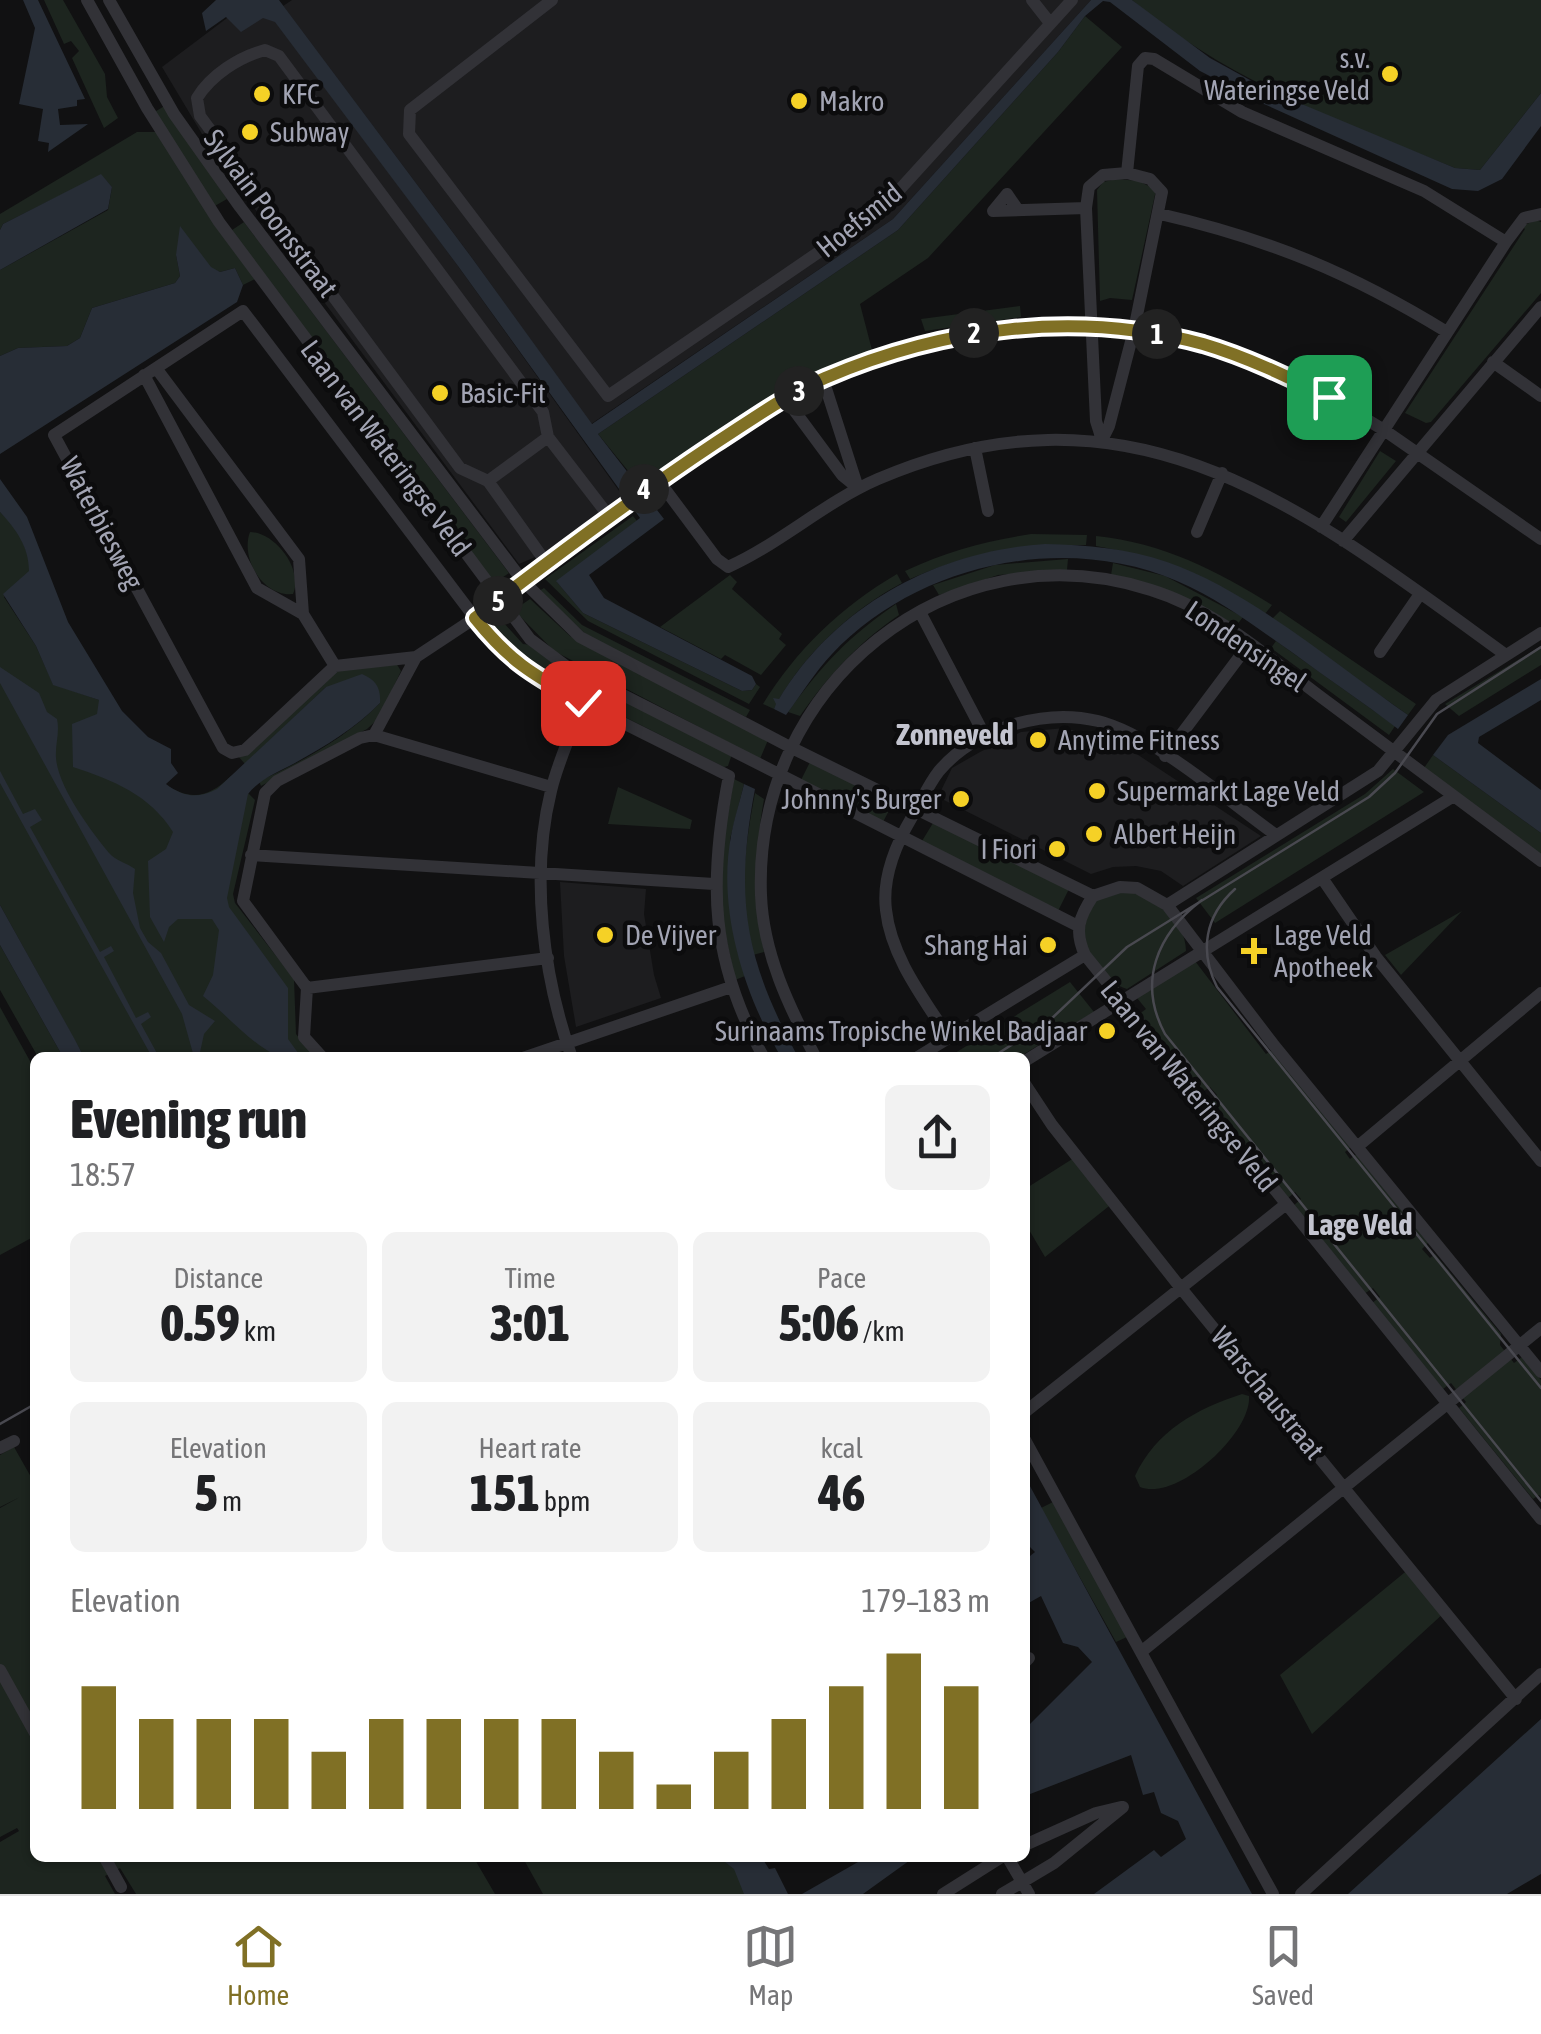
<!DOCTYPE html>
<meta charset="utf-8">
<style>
:root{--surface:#fff;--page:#f2f2f2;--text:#202124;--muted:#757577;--line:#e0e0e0;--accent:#807025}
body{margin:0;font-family:"Asap Condensed",sans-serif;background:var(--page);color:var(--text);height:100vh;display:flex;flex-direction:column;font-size:38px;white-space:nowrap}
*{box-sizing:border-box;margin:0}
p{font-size:32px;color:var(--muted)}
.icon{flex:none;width:55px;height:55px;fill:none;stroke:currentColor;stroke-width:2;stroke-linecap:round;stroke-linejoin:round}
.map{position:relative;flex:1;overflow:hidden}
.details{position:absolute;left:30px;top:1052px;width:1000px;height:810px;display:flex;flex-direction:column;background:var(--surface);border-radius:15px;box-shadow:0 2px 8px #0004}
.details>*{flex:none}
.pin{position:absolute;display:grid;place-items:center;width:85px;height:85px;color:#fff;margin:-42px;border-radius:20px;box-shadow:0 5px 15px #0006}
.km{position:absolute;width:50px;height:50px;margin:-25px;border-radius:50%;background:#222;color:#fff;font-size:28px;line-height:50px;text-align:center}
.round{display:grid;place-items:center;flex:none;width:105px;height:105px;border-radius:15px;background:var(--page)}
.overview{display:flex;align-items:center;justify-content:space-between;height:170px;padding:0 40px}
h1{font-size:55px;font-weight:800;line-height:75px}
.metrics{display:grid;grid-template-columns:repeat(3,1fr);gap:15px;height:170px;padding:10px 40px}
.metrics div{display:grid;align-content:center;border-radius:15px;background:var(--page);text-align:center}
.metrics b{font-size:50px;font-weight:800}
.metrics small{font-size:28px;font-weight:400}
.metrics p{font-size:28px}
.chart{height:280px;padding:20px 40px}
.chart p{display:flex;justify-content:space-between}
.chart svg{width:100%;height:180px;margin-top:10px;stroke:var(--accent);stroke-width:6}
.tabs{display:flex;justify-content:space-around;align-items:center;height:140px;border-top:2px solid var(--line);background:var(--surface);font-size:28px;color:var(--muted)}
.tabs a{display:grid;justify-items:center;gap:5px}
.tabs .active{color:var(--accent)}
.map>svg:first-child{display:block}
.built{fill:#1d1d1f}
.green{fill:#1d251f}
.water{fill:#272d36}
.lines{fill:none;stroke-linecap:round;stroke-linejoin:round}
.minor{stroke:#323237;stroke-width:12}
.tram{stroke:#494950;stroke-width:2.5}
.route-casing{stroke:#fff;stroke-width:20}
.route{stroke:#807025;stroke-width:12}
.poi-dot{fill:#f5d126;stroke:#0c0c0d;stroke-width:4}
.labels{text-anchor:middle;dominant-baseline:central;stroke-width:9;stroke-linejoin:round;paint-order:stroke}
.poi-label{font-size:28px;fill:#a2a4b3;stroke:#0c0c0d;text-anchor:start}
.street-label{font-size:28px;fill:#a2a4b3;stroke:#0c0c0d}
.neighbourhood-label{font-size:30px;font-weight:bold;fill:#c3c4cf;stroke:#0c0c0d}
</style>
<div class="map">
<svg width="1541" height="1894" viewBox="0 0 1541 1894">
<rect width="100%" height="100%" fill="#111112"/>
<path class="built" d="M 251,0 L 261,0 L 458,266 L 622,495 L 547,552 L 519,564 L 214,154 L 162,67 Z
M 292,0 L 1091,0 L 893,219 L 591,424 L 472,258 L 283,6 Z
M 1065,728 L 1123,745 L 1261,836 L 1183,886 L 1161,871 L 1136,866 L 1113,867 L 1091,874 L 938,797 L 952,768 L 980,752 L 1021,732 Z
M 560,882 L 646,889 L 644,914 L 654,975 L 661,998 L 576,1027 L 564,956 Z"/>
<path class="green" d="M 44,0 L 63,0 L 105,74 L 107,97 L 118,118 L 104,128 L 72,58 L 79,51 L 71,41 L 64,44 Z
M 1132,0 L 1541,0 L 1541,93 L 1480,170 L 1455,168 C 1342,122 1227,81 1132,0 Z
M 1085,16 L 1122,47 L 928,258 L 860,304 L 872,350 L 814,376 L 638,483 L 598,434 L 898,230 L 1058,52 Z
M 166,105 L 227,199 L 213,207 L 153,113 Z
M 137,132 L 156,132 L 255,279 L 243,285 L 235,268 L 220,272 L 176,255 L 180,276 L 175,283 L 92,308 L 80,338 L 67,346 L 18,348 L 0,356 L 0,270 L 108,210 L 112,187 L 101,175 L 3,224 L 0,230 L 0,214 Z
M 1117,179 L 1139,181 L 1156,190 L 1132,300 L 1110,298 L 1100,301 L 1097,190 L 1103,182 Z
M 1536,220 L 1541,222 L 1541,293 L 1431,422 L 1426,423 L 1405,413 L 1525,229 L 1522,226 Z
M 244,222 L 509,573 L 493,584 L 229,232 Z
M 1020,306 L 1021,317 L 925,331 L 921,319 Z
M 1380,451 L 1396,461 L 1346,522 L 1339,517 Z
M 0,512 L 18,529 L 33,569 L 4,597 L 36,646 L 53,684 L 99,700 L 165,784 C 191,802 209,797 231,776 L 255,800 L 233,894 L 235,903 L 294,979 L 296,1034 L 314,1057 L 84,1057 L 0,905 Z
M 633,516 L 637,521 L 557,582 L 583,613 L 742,691 L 752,690 L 756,684 L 760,687 L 749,704 L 588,621 L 545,579 Z
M 250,532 C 275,532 304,570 293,594 C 263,597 240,558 250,532 Z
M 1031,534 L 1087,535 L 1086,545 C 1022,544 968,553 910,579 L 905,571 C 947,551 986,541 1031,534 Z
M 1096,536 C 1163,543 1216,570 1272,605 L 1265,614 C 1211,579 1159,557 1096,546 Z
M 1068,559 L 1067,570 L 998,575 L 939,595 L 933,585 L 995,565 Z
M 1113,563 L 1165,576 L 1243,617 L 1236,626 L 1173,592 L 1111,575 Z
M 897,574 L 902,583 C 851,610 800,657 774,709 L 763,704 C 796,650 842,606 897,574 Z
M 730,575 L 737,582 L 732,589 L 782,634 L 779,639 L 786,645 L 761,675 L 725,655 L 721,659 L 660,627 Z
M 544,588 L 582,625 L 750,710 L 746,717 L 591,639 L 539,591 Z
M 530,599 L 570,636 L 768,740 L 760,759 L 554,651 L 514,610 Z
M 896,604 L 899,615 C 858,643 829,675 800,716 L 788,712 C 821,666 849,636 896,604 Z
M 1280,611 L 1416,704 L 1408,715 L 1272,619 Z
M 502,621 L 523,644 L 533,645 L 732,754 L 728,766 L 724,767 L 545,677 L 502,642 L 506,638 L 495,626 Z
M 1276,641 L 1395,726 L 1389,735 L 1271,648 Z
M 1541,646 L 1541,665 L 1459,716 L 1445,704 Z
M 396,663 L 401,671 L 379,718 L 367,729 L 261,786 L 259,781 C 302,762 347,737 380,703 L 326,687 L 245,764 L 238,756 L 333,673 L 345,668 Z
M 1433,755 L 1541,833 L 1541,855 L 1424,768 Z
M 810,762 L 893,803 L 883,822 L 801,780 Z
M 1393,769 L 1424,792 L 1215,923 L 1196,898 L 1365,794 Z
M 734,779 L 744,784 L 730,839 L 737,950 L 745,976 L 735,980 L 723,922 L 720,861 Z
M 618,787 L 692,820 L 690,829 L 608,824 Z
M 755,793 L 764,799 C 754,857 755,893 764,952 L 753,955 C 737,902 745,846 755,793 Z
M 933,823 L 1069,889 L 1058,911 L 922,841 Z
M 1125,890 C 1152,898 1186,919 1186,951 L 1127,989 C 1104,982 1082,952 1085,927 C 1086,917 1092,907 1097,898 Z
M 1462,911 L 1401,975 L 1385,955 Z
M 0,945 L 63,1057 L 38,1057 L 0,990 Z
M 1195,961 L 1266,1054 L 1272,1050 L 1351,1147 L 1345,1152 L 1350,1159 L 1359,1152 L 1430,1241 L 1422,1249 L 1430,1258 L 1435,1254 L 1501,1334 L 1500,1345 L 1514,1363 L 1522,1357 L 1541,1380 L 1541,1497 L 1539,1495 L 1533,1499 L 1459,1408 L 1466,1402 L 1451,1383 L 1443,1389 L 1372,1303 L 1380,1297 L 1373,1288 L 1364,1294 L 1293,1206 L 1301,1199 L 1295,1192 L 1288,1198 L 1210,1101 L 1217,1095 L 1210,1087 L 1201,1093 L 1138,1015 L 1146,1009 L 1137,998 Z
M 1070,982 L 1094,1012 L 1019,1057 L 947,1058 Z
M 0,1007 L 35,1070 L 35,1236 L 0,1255 Z
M 1077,1156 L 1113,1203 L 1045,1257 L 1025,1223 L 1025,1189 Z
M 1242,1394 L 1249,1396 C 1252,1433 1177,1502 1140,1487 L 1135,1476 C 1156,1431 1196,1409 1242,1394 Z
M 14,1447 L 35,1484 L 35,1858 L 474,1858 L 495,1894 L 136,1894 L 120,1868 L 105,1876 L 115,1894 L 0,1894 L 0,1842 L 19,1831 L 17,1828 L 0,1837 L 0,1508 L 20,1497 L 0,1507 L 0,1455 Z
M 1053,1502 L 1127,1637 L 1116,1642 L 1041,1508 Z
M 1410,1568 L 1445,1612 L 1312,1734 L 1280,1675 Z
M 523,1858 L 736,1858 L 757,1894 L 543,1894 Z"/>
<path class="water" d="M 23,0 L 38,0 L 85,99 L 77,100 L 77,106 L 58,109 L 60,125 L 88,124 L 48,152 L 49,143 L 38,141 L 43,109 L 19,104 L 35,28 Z
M 216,0 L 279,0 L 472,258 L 592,424 L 893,219 L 1091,0 L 1132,0 L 1210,58 L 1268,90 L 1455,168 L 1480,170 L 1541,93 L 1541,126 L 1502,179 L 1478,191 L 1452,189 L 1264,104 L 1200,71 L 1110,2 L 1103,1 L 1085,16 L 1058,52 L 898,230 L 598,434 L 664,519 L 589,575 L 604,598 L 752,676 L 756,684 L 752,690 L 742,691 L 583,613 L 556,581 L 640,518 L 458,266 L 275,22 L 263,18 L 241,32 L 226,17 L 206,31 L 202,13 Z
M 101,174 L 112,187 L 108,209 L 0,270 L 0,230 L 3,224 Z
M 180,226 L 211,267 L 220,272 L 235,268 L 243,285 L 237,302 L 0,454 L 0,356 L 18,348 L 67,346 L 80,338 L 92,308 L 175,283 L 180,276 L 176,255 Z
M 0,479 L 27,517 L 68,622 L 122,711 L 148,737 L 171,749 L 171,763 L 178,773 L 166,784 C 183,797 198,799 217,789 L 326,687 L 362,674 C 376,680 381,688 380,703 C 356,728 325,746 295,763 C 277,773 261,778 248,794 L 227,898 L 229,907 L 288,988 L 288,1039 L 301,1057 C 294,1057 283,1059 277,1056 C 249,1042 228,1016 203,996 L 213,975 L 219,930 L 212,919 L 178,919 L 169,927 L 164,942 L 150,917 L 148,861 L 166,849 L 173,832 C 150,795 113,780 73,767 L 72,724 L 97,714 L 99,700 L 53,685 L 36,646 L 3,594 L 29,571 C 29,547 16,529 0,512 Z
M 1045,544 C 1087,545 1127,548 1167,562 C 1247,589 1338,666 1408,715 L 1398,729 C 1364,703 1328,679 1293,653 C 1256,627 1219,599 1177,581 C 1063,532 917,564 832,654 C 814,673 801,695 786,715 L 774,709 L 776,704 L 773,698 L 779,699 C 836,605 937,551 1045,544 Z
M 0,667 L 39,693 L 47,712 L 57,719 C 60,733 55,744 56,758 C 58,787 91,831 109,853 C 116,861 127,863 135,869 L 133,893 L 140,928 L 148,942 L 161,953 L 189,1005 L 215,1021 L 204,1034 L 199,1057 L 194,1057 L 182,1014 L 0,683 Z
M 1541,679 L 1541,700 L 1479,737 L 1478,743 L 1541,790 L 1541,833 L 1433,755 L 1448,735 Z
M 0,771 L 23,814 L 35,809 L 42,820 L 30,827 L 100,952 L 111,946 L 114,951 L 104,957 L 136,1018 L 148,1012 L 151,1017 L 141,1024 L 159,1057 L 152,1057 L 0,783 Z
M 744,784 L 755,789 C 734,899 745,959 798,1057 L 781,1057 C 744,994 717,910 731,836 C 734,819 740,801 744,784 Z
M 0,905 L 74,1038 L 84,1057 L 63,1057 L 0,945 Z
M 1025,1477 L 1252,1894 L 1094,1894 L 1154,1850 L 1161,1857 L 1186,1839 L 1178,1821 L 1161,1813 L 1154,1792 L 1143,1795 L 1131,1755 L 1025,1796 L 1025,1729 L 1092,1662 L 1078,1647 L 1063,1643 L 1041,1596 L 1025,1605 L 1025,1560 L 1035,1552 L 1025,1542 Z
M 1541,1719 L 1541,1874 L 1507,1894 L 1348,1894 Z
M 720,1858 L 762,1858 L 769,1869 L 775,1868 L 788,1894 L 744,1894 L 734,1869 Z
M 865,1858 L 913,1858 L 863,1894 L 802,1894 Z"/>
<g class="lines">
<path class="minor" d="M 87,0 L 147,108 L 219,222 L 530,639 L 566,666 L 1078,926
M 109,0 L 174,114 L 240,207 L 522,580 L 580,637 L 790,747 L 1093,896
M 552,0 L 410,110 L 409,134 L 608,396 L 882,209 L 1072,0
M 1032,0 L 1050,23
M 1127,173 L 1150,179 L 1162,192 L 1134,330 L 1109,426 L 1102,440 L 1096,421 L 1086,208 L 1089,187 L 1103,175 Z
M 1127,173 L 1138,66 L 1145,58 L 1154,59 L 1242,112 L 1424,191 L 1506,242
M 1018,210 L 1007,194 L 993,211 L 1086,208
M 1160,214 C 1269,239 1351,273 1447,332
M 1493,362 L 1541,396
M 156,368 L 299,559 L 303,614 L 335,666
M 144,375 L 257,588 L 303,614
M 823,379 L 858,488
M 785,398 L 842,475 L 858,488
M 975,448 L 988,511
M 488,481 L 548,437
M 659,481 L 717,559 L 728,567 C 781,543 825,502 878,479 C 1135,369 1307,511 1506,655
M 1321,527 L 1506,242 L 1524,218 L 1541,214
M 1197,532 L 1222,473
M 1343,541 L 1541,307
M 545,561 L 488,481 L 460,468 L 200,116 L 197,98 C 211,75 239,57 265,50 L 279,56 L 543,412 L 548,437 L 608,515
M 920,612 L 985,736
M 1380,652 L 1420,594
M 374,735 L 551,787
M 1165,756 L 1249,644
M 251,855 L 714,884
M 1322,878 L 1376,957 L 1541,1161
M 1167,905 L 1378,771 L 1436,700 L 1541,633
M 307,988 L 548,958
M 949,1038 C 924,999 891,957 886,910 C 882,878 896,844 912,817 C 921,802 928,785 939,771 C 976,728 1044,708 1098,721 C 1154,735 1228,801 1276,835
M 323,1058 L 304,1037 L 307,988 L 243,901 L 265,793 L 277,781 L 360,738 L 374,735 L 416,657
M 523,1058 L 731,987
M 572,1058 C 543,976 530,876 551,791 C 558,761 572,732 583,703
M 764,1058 C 710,960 708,883 729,776 L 583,703 L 527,672 L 500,650 L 475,618 L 243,311 L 54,435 L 223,748 L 232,753 L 245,750 L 335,666 L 416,657 L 475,618 L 545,561 L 649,486 L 785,398 L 871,360 L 960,335 L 1039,326 L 1134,330 L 1206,345 L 1259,363 L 1329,397 L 1384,430 L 1541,539
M 816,1058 C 789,1007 763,953 761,895 C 753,686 949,525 1151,590 C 1219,611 1273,662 1329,703 C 1399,756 1470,808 1541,861
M 916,1058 L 1085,955
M 1025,1061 L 1454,796
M 1025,1084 L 1052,1125 L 1180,1287 L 1516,1699
M 1357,1147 L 1541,993
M 1541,1372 L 1273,1044 L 1167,905 L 1137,888 L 1120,887 L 1093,896 C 1079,917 1074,931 1085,955 L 1541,1519
M 1025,1412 L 1285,1205
M 1025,1440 L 1273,1894
M 0,1448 L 14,1441
M 1141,1652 L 1541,1328
M 1025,1662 L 1029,1658
M 0,1670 L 35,1733
M 1025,1845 L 1096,1813 L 1121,1807
M 105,1858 L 121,1887
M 1008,1858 L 1029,1894
M 943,1894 L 1000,1858
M 1002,1894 L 1054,1863 L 1123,1807
M 1301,1894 L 1541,1674"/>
<path class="tram" d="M 1235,889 C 1205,916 1199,951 1217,987 L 1541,1388
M 1202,900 C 1157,934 1137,982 1165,1034 L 1541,1501
M 991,1058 L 1049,1021 L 1127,947 L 1369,797 L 1395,773 L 1437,714 L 1541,647
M 0,1424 L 35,1404"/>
</g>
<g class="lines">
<g class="route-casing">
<path id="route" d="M 583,703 C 534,675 511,663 475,618 C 554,557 631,499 714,444 C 750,421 785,395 825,378 C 944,327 1077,310 1203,344 C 1247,357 1288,377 1329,397"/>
</g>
<use href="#route" class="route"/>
</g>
<g class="poi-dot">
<circle cx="1390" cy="74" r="10"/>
<circle cx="262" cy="94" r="10"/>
<circle cx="799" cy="101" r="10"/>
<circle cx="250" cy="132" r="10"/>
<circle cx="440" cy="393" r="10"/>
<circle cx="1038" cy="740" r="10"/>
<circle cx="1097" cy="791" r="10"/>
<circle cx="961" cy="799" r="10"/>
<circle cx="1094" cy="834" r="10"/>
<circle cx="1057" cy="849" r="10"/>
<circle cx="605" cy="935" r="10"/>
<circle cx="1048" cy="945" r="10"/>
<path d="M1249 936h10v10h10v10h-10v10h-10v-10h-10v-10h10z"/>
<circle cx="1107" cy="1031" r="10"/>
</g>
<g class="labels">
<g class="poi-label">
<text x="1370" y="58" text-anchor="end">s.v.<tspan x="1370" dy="32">Wateringse Veld</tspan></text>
<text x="282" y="94">KFC</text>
<text x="819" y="101">Makro</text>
<text x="270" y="132">Subway</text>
<text x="460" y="393">Basic-Fit</text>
<text x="1058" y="740">Anytime Fitness</text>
<text x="1117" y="791">Supermarkt Lage Veld</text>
<text x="941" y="799" text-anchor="end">Johnny's Burger</text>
<text x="1114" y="834">Albert Heijn</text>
<text x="1037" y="849" text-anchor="end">I Fiori</text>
<text x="625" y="935">De Vijver</text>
<text x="1274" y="935">Lage Veld<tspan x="1274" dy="32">Apotheek</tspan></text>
<text x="1028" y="945" text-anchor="end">Shang Hai</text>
<text x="1087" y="1031" text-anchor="end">Surinaams Tropische Winkel Badjaar</text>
</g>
<g class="street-label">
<text transform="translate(271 213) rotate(53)">Sylvain Poonsstraat</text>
<text transform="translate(859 220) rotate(-39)">Hoefsmid</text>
<text transform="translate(386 448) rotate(53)">Laan van Wateringse Veld</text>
<text transform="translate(102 523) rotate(62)">Waterbiesweg</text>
<text transform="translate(1246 646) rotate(34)">Londensingel</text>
<text transform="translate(1189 1086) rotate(51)">Laan van Wateringse Veld</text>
<text transform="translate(1268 1393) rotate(51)">Warschaustraat</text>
</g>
<g class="neighbourhood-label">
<text x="955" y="734">Zonneveld</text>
<text x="1360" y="1224">Lage Veld</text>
</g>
</g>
</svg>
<div class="pin" style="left:1329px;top:397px;background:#1e9e55"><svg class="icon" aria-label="arrive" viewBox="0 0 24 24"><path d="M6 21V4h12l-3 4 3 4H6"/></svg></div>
<div class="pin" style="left:583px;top:703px;background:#d93025"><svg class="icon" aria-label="check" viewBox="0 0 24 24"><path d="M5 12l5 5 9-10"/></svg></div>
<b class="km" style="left:1157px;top:334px">1</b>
<b class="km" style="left:974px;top:333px">2</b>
<b class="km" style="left:799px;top:391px">3</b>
<b class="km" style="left:644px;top:489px">4</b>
<b class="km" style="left:498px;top:601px">5</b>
<section class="details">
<div class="overview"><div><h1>Evening run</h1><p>18:57</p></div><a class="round"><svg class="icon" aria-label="share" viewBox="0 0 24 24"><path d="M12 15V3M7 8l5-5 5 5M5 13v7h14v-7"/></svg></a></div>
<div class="metrics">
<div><p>Distance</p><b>0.59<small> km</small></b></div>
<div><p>Time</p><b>3:01</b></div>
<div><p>Pace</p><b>5:06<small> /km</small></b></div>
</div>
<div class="metrics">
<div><p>Elevation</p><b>5<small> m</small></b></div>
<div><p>Heart rate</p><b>151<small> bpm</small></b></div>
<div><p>kcal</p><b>46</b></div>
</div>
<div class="chart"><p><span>Elevation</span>179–183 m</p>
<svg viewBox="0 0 160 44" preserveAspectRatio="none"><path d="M5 44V14M15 44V22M25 44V22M35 44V22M45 44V30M55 44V22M65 44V22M75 44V22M85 44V22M95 44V30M105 44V38M115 44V30M125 44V22M135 44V14M145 44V6M155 44V14"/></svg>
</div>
</section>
</div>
<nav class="tabs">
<a class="active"><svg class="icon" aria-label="home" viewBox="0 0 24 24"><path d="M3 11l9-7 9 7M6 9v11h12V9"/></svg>Home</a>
<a><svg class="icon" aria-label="map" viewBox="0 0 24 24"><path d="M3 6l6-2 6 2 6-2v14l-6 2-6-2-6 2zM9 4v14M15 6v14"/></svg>Map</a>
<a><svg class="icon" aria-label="saved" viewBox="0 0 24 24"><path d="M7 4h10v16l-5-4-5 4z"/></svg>Saved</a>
</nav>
